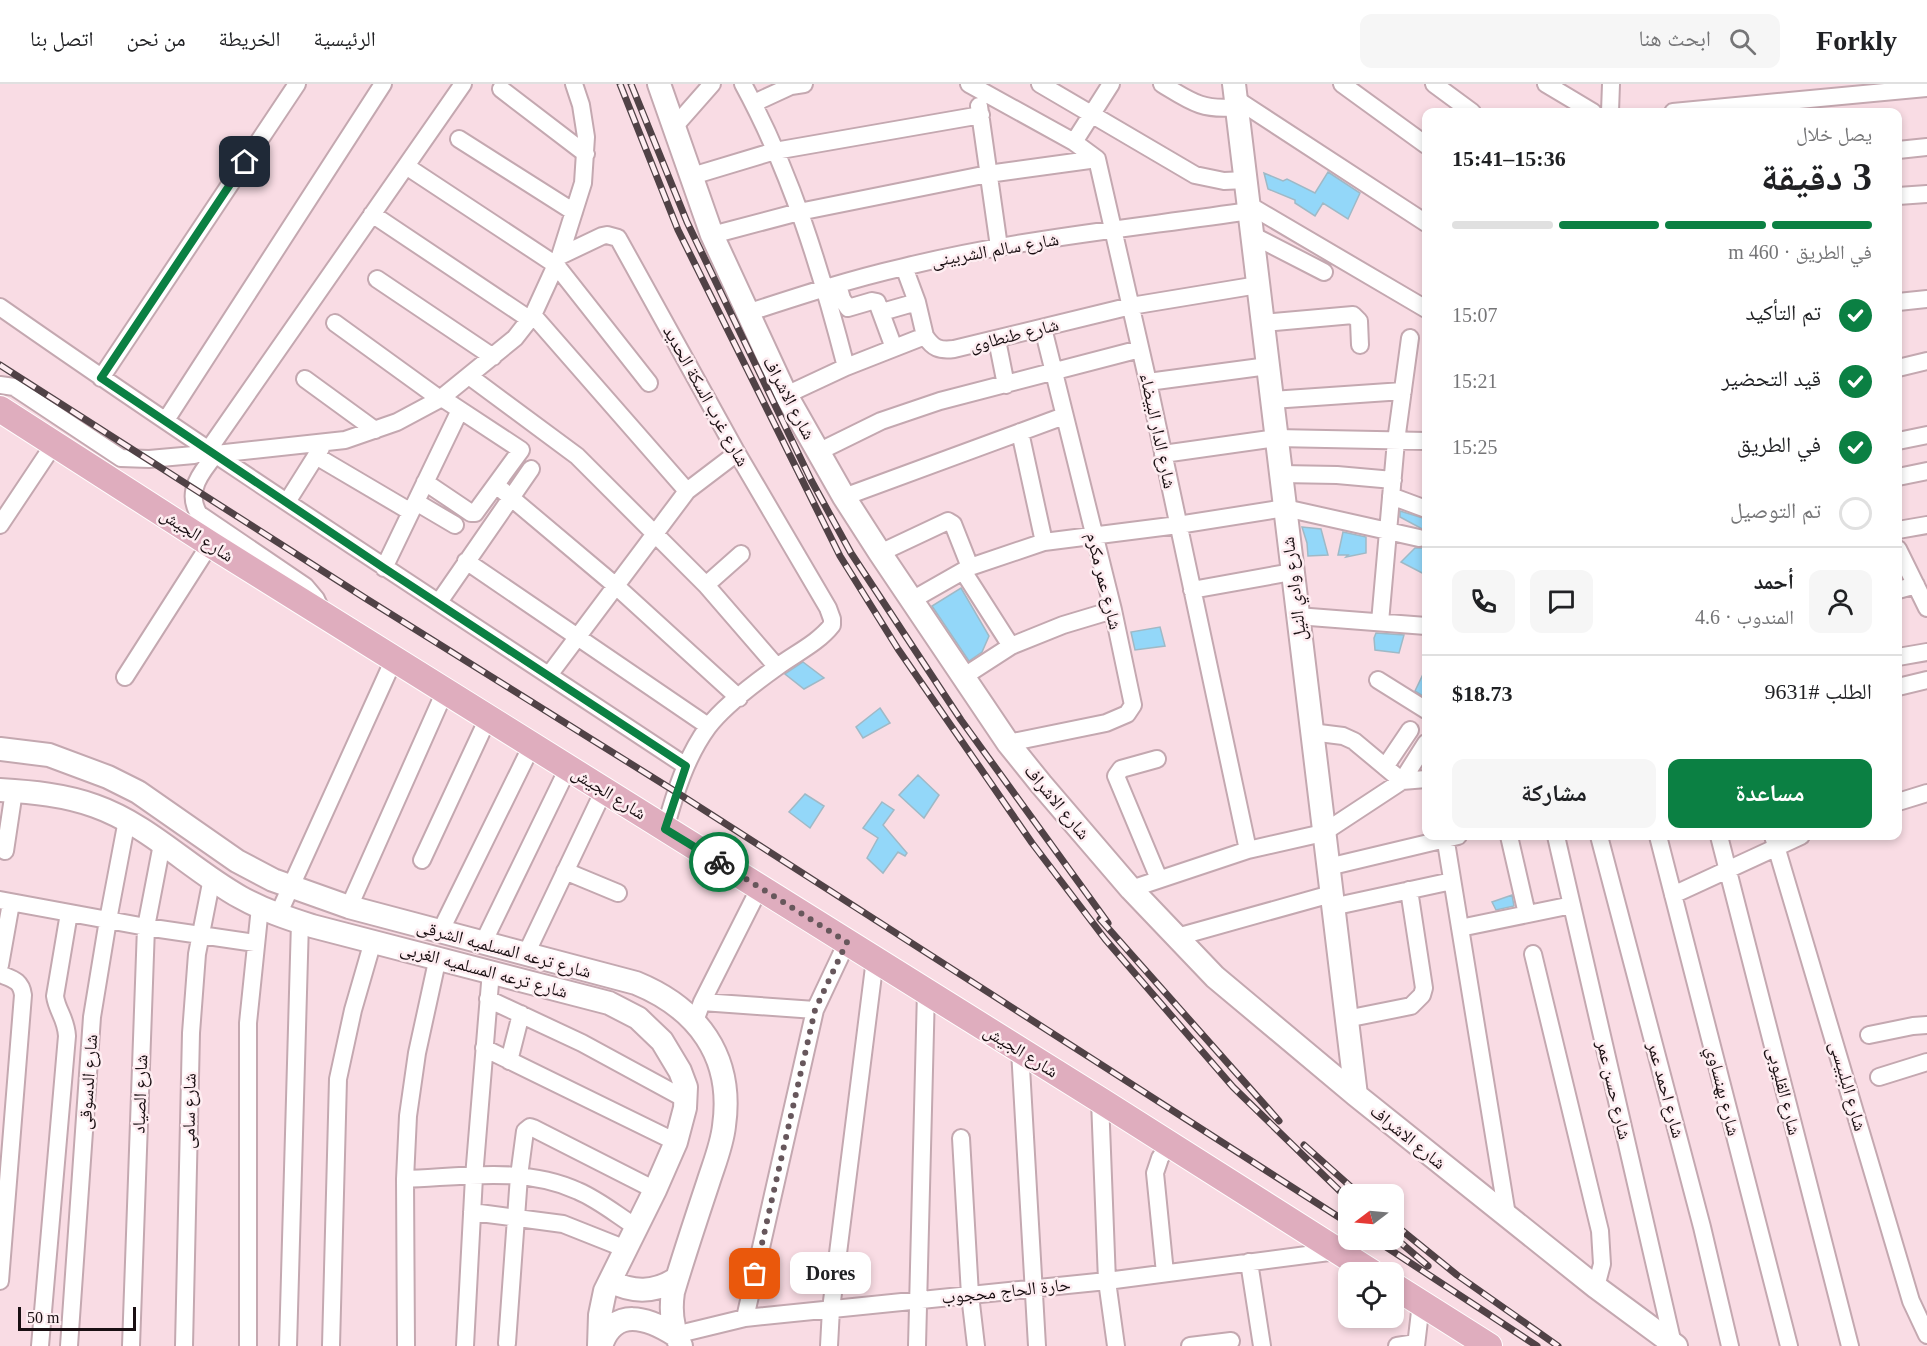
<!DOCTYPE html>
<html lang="ar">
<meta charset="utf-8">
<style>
body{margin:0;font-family:"Times New Roman","Noto Naskh Arabic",serif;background:#f6f6f6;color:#202124;direction:rtl;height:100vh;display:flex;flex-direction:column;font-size:22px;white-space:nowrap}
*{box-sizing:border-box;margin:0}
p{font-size:20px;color:#757577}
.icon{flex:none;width:33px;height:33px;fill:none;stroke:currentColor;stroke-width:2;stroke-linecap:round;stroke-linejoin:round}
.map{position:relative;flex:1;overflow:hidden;direction:ltr}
.details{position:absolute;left:1422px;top:24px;width:480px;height:732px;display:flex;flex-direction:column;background:#fff;border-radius:12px;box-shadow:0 3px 9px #0003;direction:rtl}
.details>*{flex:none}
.needle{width:39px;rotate:254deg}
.tools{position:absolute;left:1338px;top:1100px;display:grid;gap:12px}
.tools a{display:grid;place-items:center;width:66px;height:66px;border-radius:12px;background:#fff;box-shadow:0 3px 9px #0003;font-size:30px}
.scale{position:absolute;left:18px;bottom:15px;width:118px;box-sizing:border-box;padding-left:6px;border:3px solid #190f12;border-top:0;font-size:16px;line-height:21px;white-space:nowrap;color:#190f12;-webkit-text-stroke:4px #feedf1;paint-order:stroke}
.pin{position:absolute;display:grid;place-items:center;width:51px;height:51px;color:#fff;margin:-26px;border-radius:12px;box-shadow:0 3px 9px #0006}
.courier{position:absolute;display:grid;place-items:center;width:60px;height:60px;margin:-30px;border:4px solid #0b8043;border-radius:50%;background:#fff;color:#222;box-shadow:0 2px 8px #0007}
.bubble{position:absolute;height:42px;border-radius:12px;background:#fff;box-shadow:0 3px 9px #0003;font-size:20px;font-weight:700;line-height:42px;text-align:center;direction:rtl}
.overview em{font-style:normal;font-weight:700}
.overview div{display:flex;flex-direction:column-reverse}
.overview{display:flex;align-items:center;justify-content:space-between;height:102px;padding:0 30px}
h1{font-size:39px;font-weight:700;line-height:45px}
.bar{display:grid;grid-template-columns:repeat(4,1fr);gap:9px 6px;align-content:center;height:72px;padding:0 30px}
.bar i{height:8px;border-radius:4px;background:#e0e0e0}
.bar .current{background:#0b8043}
.bar p{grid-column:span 4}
.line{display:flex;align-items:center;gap:15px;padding:0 30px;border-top:2px solid #e0e0e0}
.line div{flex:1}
.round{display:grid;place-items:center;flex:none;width:63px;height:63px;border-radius:12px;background:#f6f6f6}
ol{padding:0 30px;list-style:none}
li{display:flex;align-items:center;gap:18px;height:66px}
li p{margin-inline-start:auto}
li .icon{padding:6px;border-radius:50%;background:#0b8043;color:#fff;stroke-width:4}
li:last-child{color:#757577}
li i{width:33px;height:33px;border:3px solid #e0e0e0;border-radius:50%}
.action{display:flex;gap:12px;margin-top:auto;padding:12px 30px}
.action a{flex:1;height:69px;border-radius:12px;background:#0b8043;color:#fff;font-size:24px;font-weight:700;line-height:69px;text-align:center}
.action a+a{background:#f6f6f6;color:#202124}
header{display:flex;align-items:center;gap:36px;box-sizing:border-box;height:84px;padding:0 30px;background:#fff;border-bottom:2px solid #e0e0e0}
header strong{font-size:28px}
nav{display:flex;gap:33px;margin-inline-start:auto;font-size:21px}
.search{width:420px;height:54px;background:#f6f6f6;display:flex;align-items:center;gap:15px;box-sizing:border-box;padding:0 21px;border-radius:12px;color:#757577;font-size:22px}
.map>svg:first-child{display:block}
</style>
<header>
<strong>Forkly</strong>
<div class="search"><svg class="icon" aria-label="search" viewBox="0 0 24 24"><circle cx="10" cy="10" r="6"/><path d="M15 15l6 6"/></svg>ابحث هنا</div>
<nav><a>الرئيسية</a><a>الخريطة</a><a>من نحن</a><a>اتصل بنا</a></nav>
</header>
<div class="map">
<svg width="1927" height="1262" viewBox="0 0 1927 1262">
<rect width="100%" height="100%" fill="#f9dce4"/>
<path fill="#93d7f9" stroke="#9fb9c6" stroke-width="1.5" d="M1328 88 1360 109 1348 135 1323 119 1315 132 1295 119V116L1268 105 1264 89 1283 97 1287 95 1315 109Z
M1400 427 1426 435V447L1400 433Z
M1302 443 1321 445 1328 471 1308 472 1307 459Z
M1343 448 1366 453V469L1346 473 1348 471H1338Z
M1426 461V491L1401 478 1415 464H1422Z
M961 504 989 552 982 568 969 577 932 522Z
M1160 543 1165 562 1135 566 1131 548Z
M1376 549 1404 551 1399 569 1375 566 1374 554Z
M803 578 824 594 804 605 785 590Z
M1426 584V614L1415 607Z
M880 624 890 639 863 654 856 643Z
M918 691 939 711 924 734 899 711Z
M805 710 824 722 810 744 789 728Z
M882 718 894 726 883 741 907 769 905 772 898 768 883 789 867 774 878 754 863 744Z
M1512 811 1514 822 1496 826 1492 818Z"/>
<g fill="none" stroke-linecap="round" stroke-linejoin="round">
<g stroke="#c4a8b0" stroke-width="20">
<path id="street" d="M743 0C791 88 821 186 846 283
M969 0 1074 58 1097 75 1148 298 1248 766
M1040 0 1195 91 1224 97 1246 96
M1162 0C1190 17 1202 27 1237 23
M1342 0 1426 61
M1434 0 1472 28
M1546 0 1593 28
M501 5 586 70
M1236 15 1426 139
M754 19 791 2 804 0
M979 22 999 163
M1610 28 1611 0
M1673 28 1927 4
M675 42 712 0
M459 55 574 128
M1074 58 1111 0
M1898 66 1927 63
M406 82 556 181 649 299
M692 92 775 67 981 31
M1898 112 1927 110
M1249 121 1426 225
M372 130 529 235
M712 151 799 128 988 90 1097 75
M1252 151 1324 188
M560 172 602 152 607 151 618 154 737 369 828 524 832 535V541C818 559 796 569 777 583 756 598 723 623 708 643 686 673 675 709 665 745
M904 183 917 218 925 252
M377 195 493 273
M838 201 842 215 848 224 872 217 877 218 894 264
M1898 218 1927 215
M0 223C226 381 457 530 686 682
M882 228 917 218
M747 229C799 212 851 195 904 183 1017 155 1134 144 1249 127
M533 231 687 407
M335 239 440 315
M1263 239 1353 231 1359 237 1360 261
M997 256 1006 301
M1898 284 1927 277
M469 292 577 372 706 501 777 583
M101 294 297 0
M305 295 375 346
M1148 298 1268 282
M0 301 14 303 121 374 149 375 194 371 209 365 463 0
M786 311 846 283 925 252C933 264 939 267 954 265L1131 222 1258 201
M1272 316 1403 307
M166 336 383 0
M1020 348 1044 458
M1898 357 1927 351
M818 368 881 337 940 317 1140 265
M1163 370 1276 354 1426 357
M316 372 411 428
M1281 390 1337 391 1393 396
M1898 393 1927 387
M425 398 471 429H475L521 366 442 314
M496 401 616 502 739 614
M1391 412 1426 425
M844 413 1064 332
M287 418 321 364
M416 418 455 441
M0 441 54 360
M1898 446 1927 441
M1898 465 1927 524
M880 469 948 437 953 440 970 483
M466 477 708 642
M384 484 460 326
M963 487 1011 562
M706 501 741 470
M1192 506 1292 488
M1898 506 1916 501
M912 516 970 483 1044 458 1178 441 1285 424 1419 454
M439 518 531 385
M321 526 316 515 305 502 199 430C185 408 201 388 216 370L345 356 397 338 440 315 515 254 533 231 560 172 583 99 586 53 581 21 574 0
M1297 532 1426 542
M1380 538 1396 357 1410 254
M1898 573 1927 568
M549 591 687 407 737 369
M125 593 210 460
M963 593 1011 562 1063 541 1113 526
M1378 596 1426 626
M1898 603 1927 596
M1311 648 1343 652 1354 657 1402 697 1426 695
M1008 659 1106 639 1127 630 1133 621 1113 526 1043 244
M1157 675 1121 685 1116 692 1159 795
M1385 683 1410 646
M1898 718 1927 709
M1445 752 1507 1131
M1509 752 1527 830
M1556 752 1673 1260
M1599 752 1702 1143 1730 1262
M1658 752 1789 1262
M1719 752 1850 1262
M1773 752 1911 1217 1927 1251
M5 767 14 707
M422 776 488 634
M1328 783 1458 752
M565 787 618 809
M1131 805 1248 766 1323 749 1402 697 1426 659
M1673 811 1801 752
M0 816 146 843 255 859
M349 823 445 607
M1332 823 1452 797
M278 831 394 575
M1460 844 1572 821
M440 848 532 661
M1177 853 1331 810
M483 859 568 684
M526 870 604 706
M1533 870 1600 1147 1602 1180 1596 1203
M0 881 11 819
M0 890C12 895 21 896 23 911L0 1197
M488 915 582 959 685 1015
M702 918 815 926
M1346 935 1411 922 1422 911 1424 904 1409 806
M695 937 702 918 760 803
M1869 951 1913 942 1927 941
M484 964 676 1058
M1020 966 1037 1262
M509 977 521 930
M1879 993 1927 978
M1100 1016 1107 1197 1116 1262
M961 1054 970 1211 976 1262
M405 1095C462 1093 524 1082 578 1107 599 1116 617 1131 636 1143
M472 1128 563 1140 626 1165
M1249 1178 1262 1262
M1165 1189 1155 1089 1160 1074 1169 1060
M745 1234 815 926 847 858
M675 1251 745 1234 1107 1197 1337 1167
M507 1259 519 1092 525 1047 530 1043 533 1044 655 1106
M40 1262 67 952C66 934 57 927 55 912L69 829
M69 1262 92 933 108 836 127 736
M131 1262 146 843 162 760
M184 1262 191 949 197 870 212 794
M248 1262V939L260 823
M288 1262 300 838
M331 1262 338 995 353 926 373 857
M406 1262 405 1095 408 1032 417 969 438 873
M465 1262 474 1093 491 887
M829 1262 831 1225 875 875
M917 1262 926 907
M1190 1262 1231 1257
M1397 1262 1416 1259
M1416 1262 1421 1219"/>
</g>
<g stroke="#c4a8b0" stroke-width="26">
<path id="secondary" d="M659 0 712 151 786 311 844 413 880 469 1008 659 1041 700 1131 805 1215 893 1356 1011 1596 1203 1676 1262
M1234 0 1356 1011
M0 665 49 671 108 693 138 708 237 777 273 796 349 823 636 899C697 924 734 972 724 1042 722 1061 714 1080 708 1099 696 1135 684 1171 673 1208 670 1228 672 1245 681 1262
M0 706C32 708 65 711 95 722 149 741 190 785 240 813 263 826 287 834 312 842L609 919 638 934 662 957 680 987 686 1003 685 1024 676 1058 655 1106 605 1207 600 1231 599 1262
M610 1197C633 1209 654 1209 676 1195
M601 1262C614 1222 648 1234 675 1251"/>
</g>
<g stroke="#fff" stroke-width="28">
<path id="primary" d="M0 325 210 460 1100 1016 1371 1188
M1394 1202 1489 1262"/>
</g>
<use href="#street" stroke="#fff" stroke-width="16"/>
<use href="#secondary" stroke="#fff" stroke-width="22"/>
<use href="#primary" stroke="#dfadbe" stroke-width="26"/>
<g stroke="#504246" stroke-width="7">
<path id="rail" d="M620 0 678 146 840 472 898 565 1032 759 1105 855 1233 1003 1348 1115
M631 0 687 138 811 396 851 469 961 636 1108 839
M0 281 365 514 676 708 1348 1139
M1100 835 1279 1037
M1304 1061 1359 1110
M1394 1140 1457 1191 1558 1262
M1394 1153 1428 1182
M1374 1155 1537 1262"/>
</g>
<use href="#rail" stroke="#feedf1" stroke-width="4.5" stroke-dasharray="14" stroke-linecap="butt"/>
</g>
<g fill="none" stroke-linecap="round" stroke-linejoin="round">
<path stroke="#67575c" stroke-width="6" stroke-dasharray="0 10.8" d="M719 778 847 858 815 926 755 1190"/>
<path stroke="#0b8043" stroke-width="8" d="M245 78 101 294 384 484 686 682 665 745 719 778"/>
</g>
<g text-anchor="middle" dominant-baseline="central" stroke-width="5" stroke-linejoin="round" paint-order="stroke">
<g font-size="18" fill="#190f12" stroke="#feedf1">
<text transform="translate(995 166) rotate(-10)">شارع سالم الشربينى</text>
<text transform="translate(1014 251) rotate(-14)">شارع طنطاوى</text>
<text transform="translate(706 312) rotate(61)">شارع غرب السكة الحديد</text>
<text transform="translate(789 314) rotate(62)">شارع الاشراف</text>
<text transform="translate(1158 347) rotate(78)">شارع الدار البيضاء</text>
<text transform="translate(197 451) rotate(33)">شارع الجيش</text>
<text transform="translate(1104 497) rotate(76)">شارع عمر مكرم</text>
<text transform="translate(1294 505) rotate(-97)">شارع وادي النيل</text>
<text transform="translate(609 709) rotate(32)">شارع الجيش</text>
<text transform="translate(1057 718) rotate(50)">شارع الاشراف</text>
<text transform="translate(504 865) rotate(15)">شارع ترعه المسلميه الشرقى</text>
<text transform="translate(484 886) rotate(15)">شارع ترعه المسلميه الغربى</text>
<text transform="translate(1021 967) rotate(32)">شارع الجيش</text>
<text transform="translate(88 998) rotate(-86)">شارع الدسوقى</text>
<text transform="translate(1848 1002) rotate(74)">شارع البلبيسى</text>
<text transform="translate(1614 1006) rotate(77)">شارع حسن عمر</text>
<text transform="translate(1666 1006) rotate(75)">شارع احمد عمر</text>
<text transform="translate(1723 1007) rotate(76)">شارع بهنساوي</text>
<text transform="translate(1784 1007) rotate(76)">شارع القليوبى</text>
<text transform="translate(140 1010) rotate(-88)">شارع الصياد</text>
<text transform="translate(189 1027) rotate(-89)">شارع سامى</text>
<text transform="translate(1408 1053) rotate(39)">شارع الاشراف</text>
<text transform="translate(1006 1207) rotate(-6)">حارة الحاج محجوب</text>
</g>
</g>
</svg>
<div class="tools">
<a><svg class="needle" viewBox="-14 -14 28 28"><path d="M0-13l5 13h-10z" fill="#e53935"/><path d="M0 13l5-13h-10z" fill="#757577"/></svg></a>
<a><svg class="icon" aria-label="locate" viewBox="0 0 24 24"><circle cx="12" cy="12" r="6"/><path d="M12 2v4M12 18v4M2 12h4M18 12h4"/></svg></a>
</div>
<div class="scale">50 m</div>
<div class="pin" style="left:755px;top:1190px;background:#ea580c"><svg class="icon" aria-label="bag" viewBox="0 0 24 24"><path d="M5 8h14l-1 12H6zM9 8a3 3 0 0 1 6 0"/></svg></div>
<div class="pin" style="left:245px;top:78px;background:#1f2937"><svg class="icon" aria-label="home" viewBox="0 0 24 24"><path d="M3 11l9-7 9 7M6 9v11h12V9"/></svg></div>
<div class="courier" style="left:719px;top:778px"><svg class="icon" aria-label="bike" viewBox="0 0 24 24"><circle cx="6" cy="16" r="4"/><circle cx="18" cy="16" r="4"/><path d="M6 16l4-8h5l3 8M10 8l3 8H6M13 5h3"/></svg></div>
<div class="bubble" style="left:790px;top:1168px;width:81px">Dores</div>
<section class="details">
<div class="overview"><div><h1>3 دقيقة</h1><p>يصل خلال</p></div><em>15:36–15:41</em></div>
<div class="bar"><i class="current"></i><i class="current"></i><i class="current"></i><i></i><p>في الطريق · 460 m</p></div>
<ol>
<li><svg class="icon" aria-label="check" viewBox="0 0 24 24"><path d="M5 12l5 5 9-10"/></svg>تم التأكيد<p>15:07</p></li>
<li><svg class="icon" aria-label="check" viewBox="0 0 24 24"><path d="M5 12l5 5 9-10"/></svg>قيد التحضير<p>15:21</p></li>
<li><svg class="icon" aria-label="check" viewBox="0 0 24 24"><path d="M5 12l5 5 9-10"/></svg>في الطريق<p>15:25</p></li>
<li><i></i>تم التوصيل</li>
</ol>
<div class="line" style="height:108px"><a class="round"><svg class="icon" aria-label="person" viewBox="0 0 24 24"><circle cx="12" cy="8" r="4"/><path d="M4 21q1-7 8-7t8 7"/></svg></a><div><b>أحمد</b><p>المندوب · 4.6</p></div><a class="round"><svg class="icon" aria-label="chat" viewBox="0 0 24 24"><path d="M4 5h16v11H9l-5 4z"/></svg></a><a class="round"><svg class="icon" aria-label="phone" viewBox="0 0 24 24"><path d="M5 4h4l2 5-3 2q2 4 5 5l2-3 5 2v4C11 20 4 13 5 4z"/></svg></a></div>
<div class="line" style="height:78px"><div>الطلب #9631</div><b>$18.73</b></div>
<div class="action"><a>مساعدة</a><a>مشاركة</a></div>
</section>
</div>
